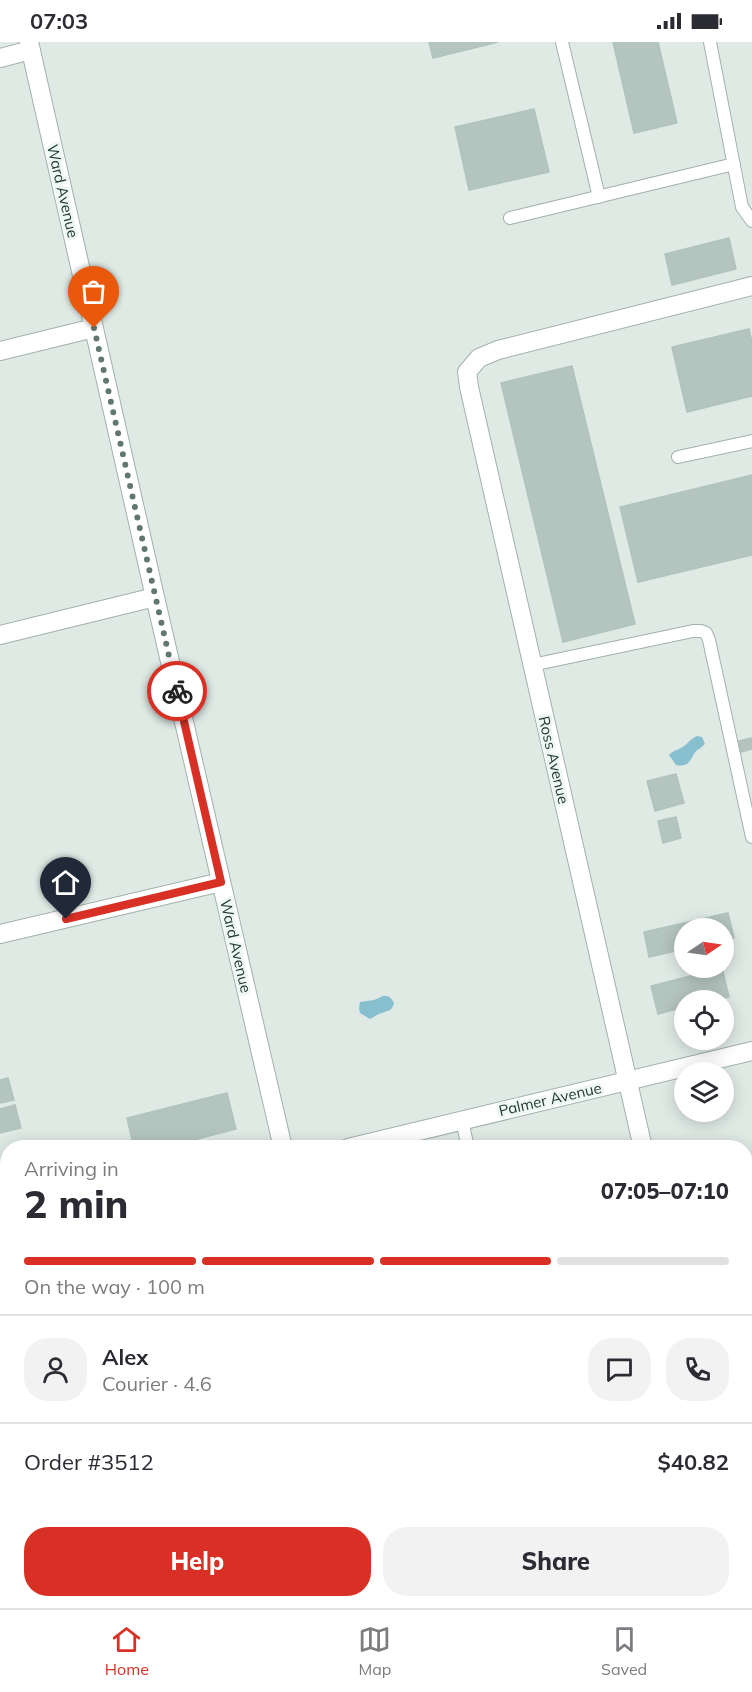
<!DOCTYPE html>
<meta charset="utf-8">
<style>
body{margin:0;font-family:Mulish,sans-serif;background:#f2f2f3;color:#2b2b33;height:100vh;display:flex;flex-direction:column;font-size:22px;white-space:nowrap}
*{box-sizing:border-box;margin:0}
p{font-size:20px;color:#7c7c81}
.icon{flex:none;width:33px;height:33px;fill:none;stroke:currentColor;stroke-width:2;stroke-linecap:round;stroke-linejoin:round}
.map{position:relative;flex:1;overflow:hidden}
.drawer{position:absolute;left:0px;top:1098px;width:753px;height:468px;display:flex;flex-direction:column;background:#fff;border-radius:24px 24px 0 0;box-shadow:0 3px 15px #0003}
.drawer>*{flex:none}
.needle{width:39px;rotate:77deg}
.controls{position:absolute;left:674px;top:876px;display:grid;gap:12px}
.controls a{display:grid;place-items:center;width:60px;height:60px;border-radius:50%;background:#fff;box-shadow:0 3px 15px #0003;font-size:30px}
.pin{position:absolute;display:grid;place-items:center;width:51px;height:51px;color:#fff;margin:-62px -26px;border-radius:50% 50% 50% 0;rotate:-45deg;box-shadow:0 0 6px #0007}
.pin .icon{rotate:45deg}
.courier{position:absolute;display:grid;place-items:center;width:60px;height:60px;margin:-30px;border:4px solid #d93025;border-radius:50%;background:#fff;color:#222;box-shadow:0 2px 8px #0007}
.headline em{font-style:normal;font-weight:800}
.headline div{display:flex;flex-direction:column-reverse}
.headline{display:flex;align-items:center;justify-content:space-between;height:102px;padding:0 24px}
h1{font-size:39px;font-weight:800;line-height:45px}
.bar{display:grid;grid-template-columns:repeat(4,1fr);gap:9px 6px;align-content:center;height:72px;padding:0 24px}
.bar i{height:8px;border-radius:4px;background:#e1e1e2}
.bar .active{background:#d93025}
.bar p{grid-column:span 4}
.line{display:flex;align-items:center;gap:15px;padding:0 24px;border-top:2px solid #e1e1e2}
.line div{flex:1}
.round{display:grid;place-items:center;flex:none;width:63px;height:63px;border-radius:24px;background:#f2f2f3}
.primary-button{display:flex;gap:12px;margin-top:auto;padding:12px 24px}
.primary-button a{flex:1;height:69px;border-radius:24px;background:#d93025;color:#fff;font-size:24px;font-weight:800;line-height:69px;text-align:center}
.primary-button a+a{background:#f2f2f3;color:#2b2b33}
.status{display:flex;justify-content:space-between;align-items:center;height:42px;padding:0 30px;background:#fff;direction:ltr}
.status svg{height:16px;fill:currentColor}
.dock{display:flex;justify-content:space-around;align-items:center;height:84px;border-top:2px solid #e1e1e2;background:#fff;font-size:16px;color:#7c7c81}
.dock a{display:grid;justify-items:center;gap:3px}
.dock .active{color:#d93025}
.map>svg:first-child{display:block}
</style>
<div class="status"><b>07:03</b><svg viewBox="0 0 49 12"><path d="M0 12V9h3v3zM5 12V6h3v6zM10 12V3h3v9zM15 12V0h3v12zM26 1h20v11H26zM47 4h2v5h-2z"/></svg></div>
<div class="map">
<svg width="752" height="1566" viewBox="0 0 752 1566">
<rect width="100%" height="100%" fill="#dfeae5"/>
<path fill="#87bfcf" d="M697 694 702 695 705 702C702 705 699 707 696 709 690 717 690 726 676 723L669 713C674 708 675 709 681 706 687 703 690 697 697 694Z
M383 954C389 953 391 956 394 961 392 969 389 968 382 971 378 972 374 975 370 977L360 971 359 966 360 960 374 958Z"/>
<path fill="#b4c4be" stroke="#b1c3bd" stroke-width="1.5" d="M429 0H498L433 16Z
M613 0H658L677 81 634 91Z
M534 67 549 130 469 148 455 85Z
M729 196 736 227 672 243 665 212Z
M749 287 752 300V354L687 370 672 305Z
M572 324 635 582 563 600 501 341Z
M752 433V513L638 540 620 465Z
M751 696 752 707 741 710 739 699Z
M676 732 684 761 655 769 647 739Z
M676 775 681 796 663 801 658 779Z
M728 871 734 896 723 898V886H684V907L649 915 644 890Z
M722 926 729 955 713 958H684V965L658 972 651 944Z
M8 1036 14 1058 0 1061V1038Z
M227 1051 236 1087 163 1106H134L127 1076Z
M15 1063 21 1086 0 1091V1067Z"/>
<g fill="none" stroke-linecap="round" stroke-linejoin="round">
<g stroke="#a2b1ac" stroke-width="14">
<path id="lane" d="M562 0 599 155
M710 0 742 165 752 179
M510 176 734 122
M678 415 752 399
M532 623 693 589H701L706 591 709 598 752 795
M462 1078 468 1106
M573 1558 575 1566"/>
</g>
<g stroke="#a2b1ac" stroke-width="20">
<path id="street" d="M29 0 155 555 283 1106
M0 16 31 8
M0 309 94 286
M0 593 155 555
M0 892 221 840
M348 1106 752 1009
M643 1106 469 345 467 330 479 316 498 308 752 244
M0 1277 8 1276
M746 1542 751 1566
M388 1558 390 1566"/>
</g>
<use href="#lane" stroke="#fff" stroke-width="12"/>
<use href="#street" stroke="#fff" stroke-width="18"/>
</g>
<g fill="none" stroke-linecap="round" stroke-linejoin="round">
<path stroke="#637772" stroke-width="6" stroke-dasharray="0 10.8" d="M94 286 177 649"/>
<path stroke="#d93025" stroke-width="8" d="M66 877 221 840 177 649"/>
</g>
<g text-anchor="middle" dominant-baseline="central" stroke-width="6" stroke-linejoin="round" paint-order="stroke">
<g font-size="15" fill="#203934" stroke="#eff7f3">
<text transform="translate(63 149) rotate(77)">Ward Avenue</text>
<text transform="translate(554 718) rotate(77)">Ross Avenue</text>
<text transform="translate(236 904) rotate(77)">Ward Avenue</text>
<text transform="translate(550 1057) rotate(-13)">Palmer Avenue</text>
</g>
</g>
</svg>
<div class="controls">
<a><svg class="needle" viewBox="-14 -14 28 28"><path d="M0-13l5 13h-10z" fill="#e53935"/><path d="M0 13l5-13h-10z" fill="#7c7c81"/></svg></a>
<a><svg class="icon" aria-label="locate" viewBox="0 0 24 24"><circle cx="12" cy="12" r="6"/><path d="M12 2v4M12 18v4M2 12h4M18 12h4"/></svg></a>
<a><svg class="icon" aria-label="layers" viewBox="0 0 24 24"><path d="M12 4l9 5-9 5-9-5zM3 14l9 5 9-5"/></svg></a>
</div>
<div class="pin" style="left:94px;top:286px;background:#ea580c"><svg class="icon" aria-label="bag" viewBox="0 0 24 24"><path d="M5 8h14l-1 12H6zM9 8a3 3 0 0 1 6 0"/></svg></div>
<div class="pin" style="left:66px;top:877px;background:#1f2937"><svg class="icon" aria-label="home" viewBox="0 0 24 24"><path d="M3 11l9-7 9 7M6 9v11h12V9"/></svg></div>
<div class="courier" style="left:177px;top:649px"><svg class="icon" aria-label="bike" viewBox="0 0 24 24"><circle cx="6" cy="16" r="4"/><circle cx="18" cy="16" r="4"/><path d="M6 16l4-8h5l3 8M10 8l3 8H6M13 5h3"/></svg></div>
<section class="drawer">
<div class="headline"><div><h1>2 min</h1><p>Arriving in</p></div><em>07:05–07:10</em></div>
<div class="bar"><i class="active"></i><i class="active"></i><i class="active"></i><i></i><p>On the way · 100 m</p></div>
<div class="line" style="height:108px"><a class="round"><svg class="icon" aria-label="person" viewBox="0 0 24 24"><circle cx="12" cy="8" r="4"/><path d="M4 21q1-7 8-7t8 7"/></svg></a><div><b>Alex</b><p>Courier · 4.6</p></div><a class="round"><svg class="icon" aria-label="chat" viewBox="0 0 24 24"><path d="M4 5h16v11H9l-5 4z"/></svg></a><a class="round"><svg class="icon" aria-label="phone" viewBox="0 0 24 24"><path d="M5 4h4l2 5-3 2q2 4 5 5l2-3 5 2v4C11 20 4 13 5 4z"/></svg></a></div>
<div class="line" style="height:78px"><div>Order #3512</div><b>$40.82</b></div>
<div class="primary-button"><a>Help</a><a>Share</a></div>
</section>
</div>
<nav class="dock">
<a class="active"><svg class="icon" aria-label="home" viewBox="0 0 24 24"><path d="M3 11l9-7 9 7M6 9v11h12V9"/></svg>Home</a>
<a><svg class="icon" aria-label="map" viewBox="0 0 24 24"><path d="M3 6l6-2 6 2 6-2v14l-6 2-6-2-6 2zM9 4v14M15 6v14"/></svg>Map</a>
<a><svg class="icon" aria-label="saved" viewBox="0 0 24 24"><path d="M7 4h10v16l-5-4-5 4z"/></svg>Saved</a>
</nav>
